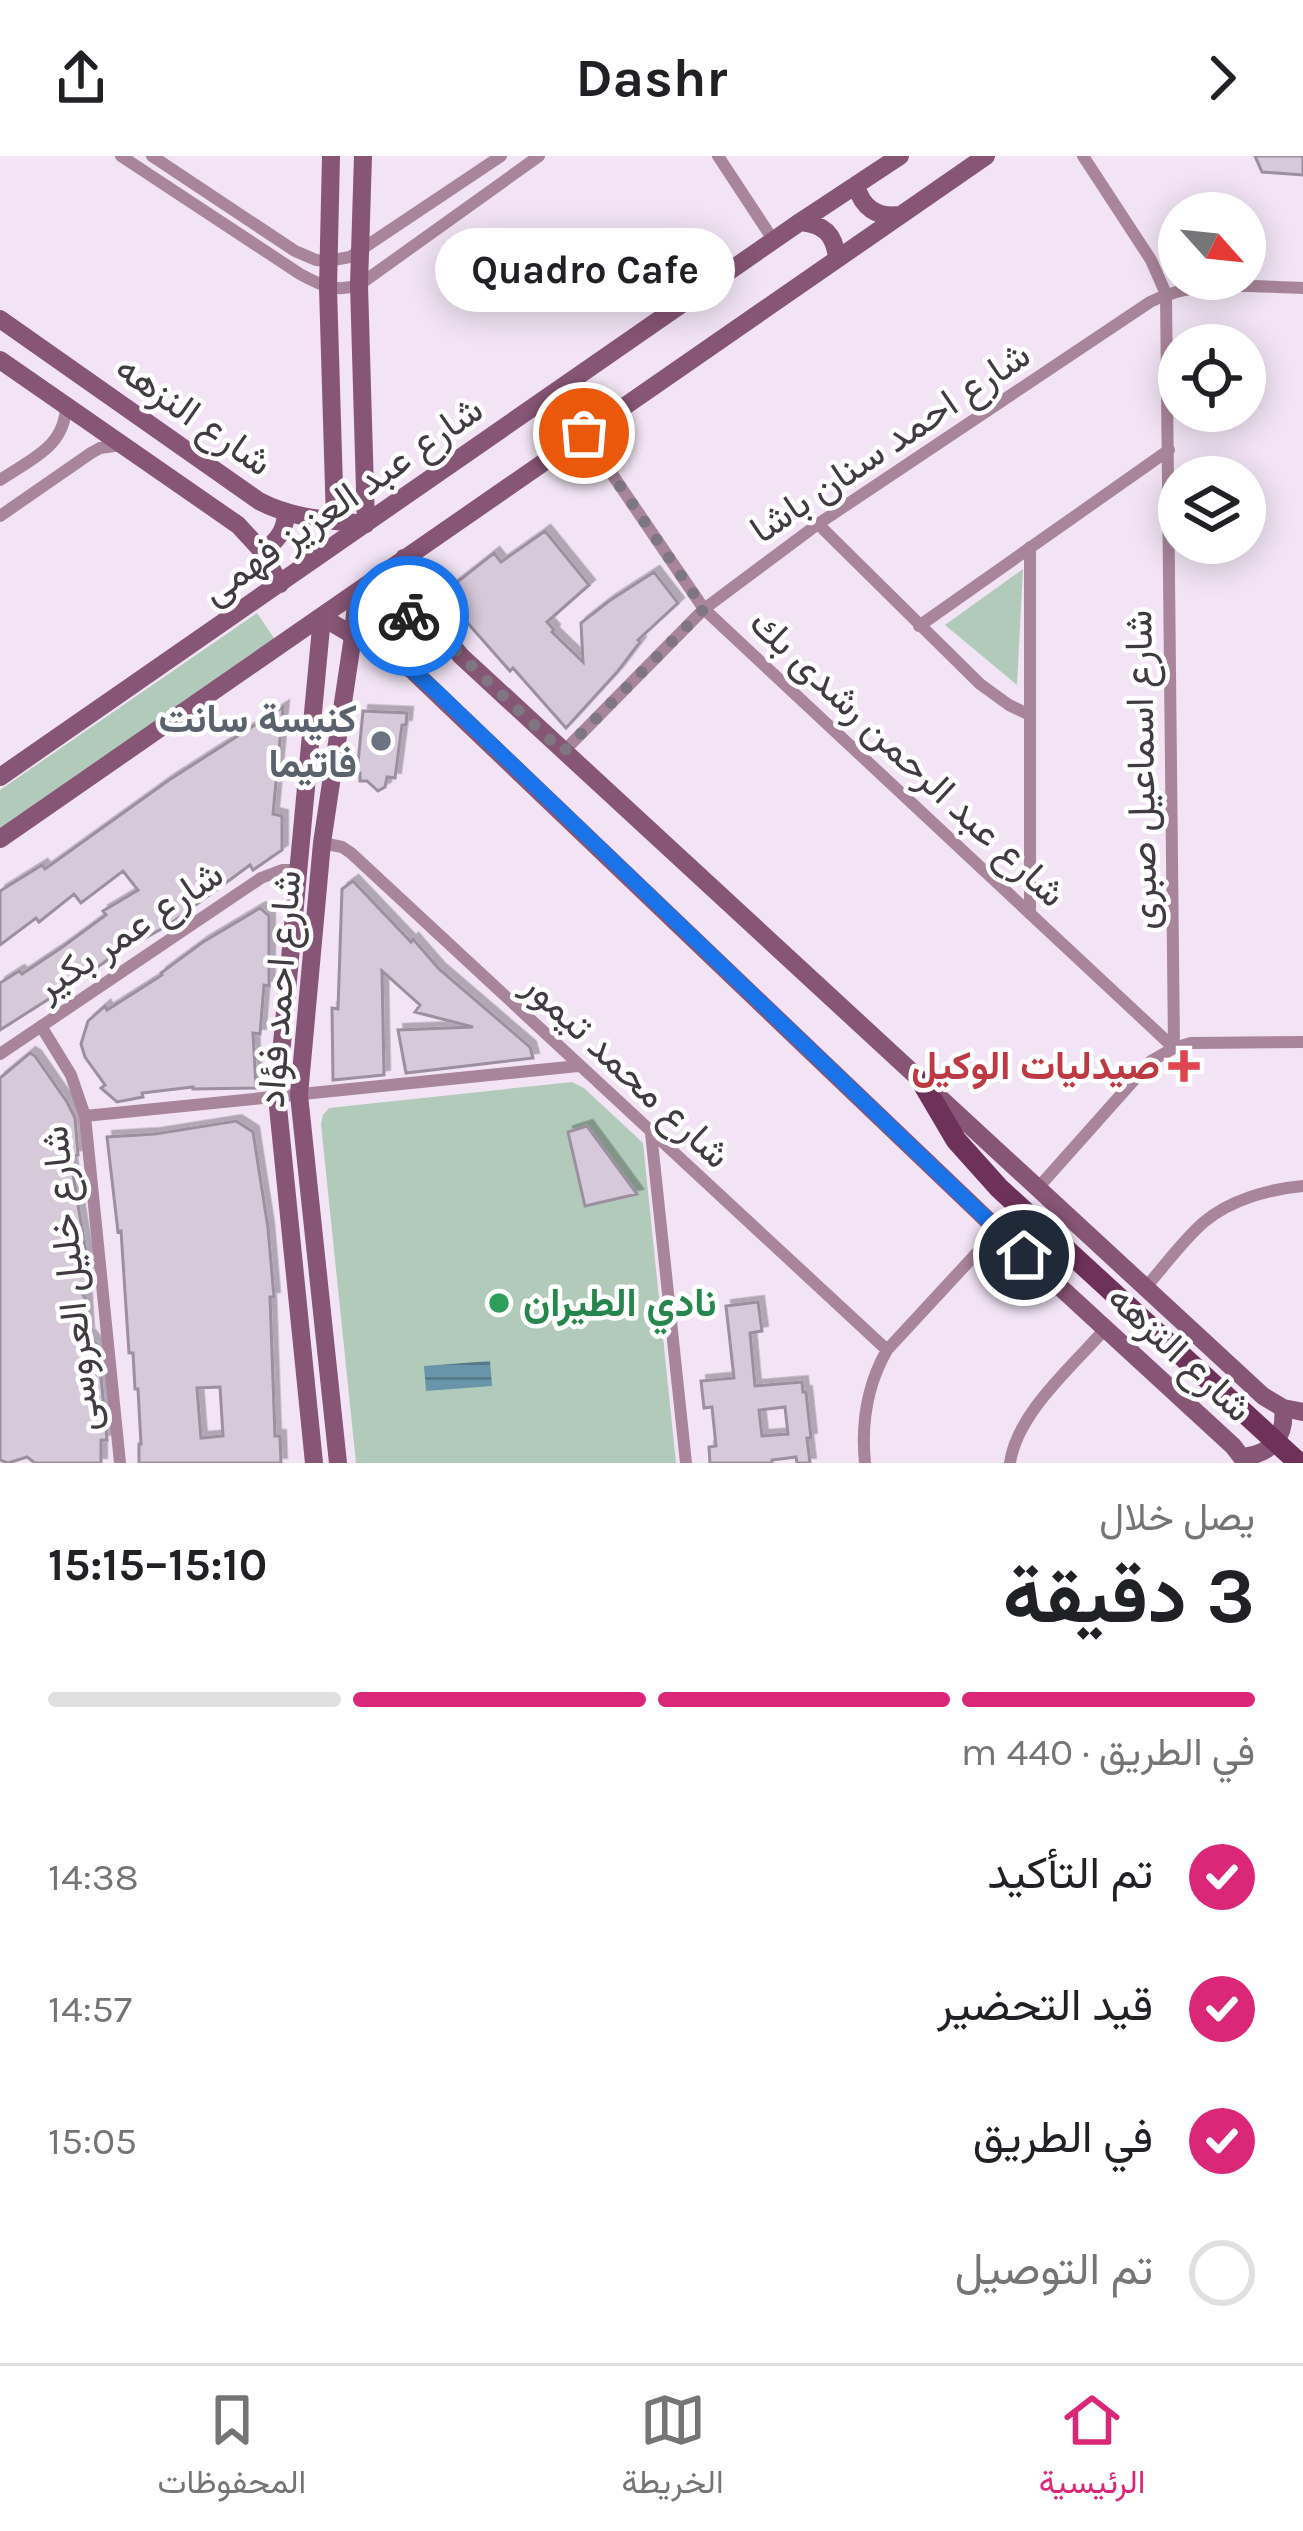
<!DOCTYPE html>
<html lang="ar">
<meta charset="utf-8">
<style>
body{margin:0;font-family:Karla,Vazirmatn,sans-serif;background:#f6f6f6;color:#202124;direction:rtl;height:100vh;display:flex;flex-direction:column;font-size:45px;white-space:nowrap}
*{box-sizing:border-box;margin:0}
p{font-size:39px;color:#757577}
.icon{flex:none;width:66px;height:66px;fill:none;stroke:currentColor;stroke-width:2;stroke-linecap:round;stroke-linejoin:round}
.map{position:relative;height:1307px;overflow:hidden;direction:ltr}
.sheet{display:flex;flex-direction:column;background:#fff;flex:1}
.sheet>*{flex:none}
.needle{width:78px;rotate:117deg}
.fabs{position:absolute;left:1158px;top:36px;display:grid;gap:24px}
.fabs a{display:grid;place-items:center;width:108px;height:108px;border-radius:50%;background:#fff;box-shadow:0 6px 30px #0003;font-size:60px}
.pin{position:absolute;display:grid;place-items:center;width:102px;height:102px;color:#fff;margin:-51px;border:6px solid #fff;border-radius:50%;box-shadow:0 3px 12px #0007}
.courier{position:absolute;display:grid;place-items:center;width:120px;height:120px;margin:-60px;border:9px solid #1a73e8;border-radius:50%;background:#fff;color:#222;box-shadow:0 3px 15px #0007}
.bubble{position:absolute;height:84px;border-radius:42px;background:#fff;box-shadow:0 6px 30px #0003;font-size:39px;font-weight:700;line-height:84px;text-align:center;direction:rtl}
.headline em{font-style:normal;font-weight:700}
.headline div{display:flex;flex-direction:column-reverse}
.headline{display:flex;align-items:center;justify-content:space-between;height:204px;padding:0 48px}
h1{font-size:78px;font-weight:700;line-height:90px}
.bar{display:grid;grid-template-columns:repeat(4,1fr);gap:18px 12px;align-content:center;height:144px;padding:0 48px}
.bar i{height:15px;border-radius:9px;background:#e0e0e0}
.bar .current{background:#db2777}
.bar p{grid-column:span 4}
ol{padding:0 48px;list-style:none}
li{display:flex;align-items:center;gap:36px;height:132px}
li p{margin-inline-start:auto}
li .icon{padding:12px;border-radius:50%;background:#db2777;color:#fff;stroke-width:4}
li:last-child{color:#757577}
li i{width:66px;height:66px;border:6px solid #e0e0e0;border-radius:50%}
header{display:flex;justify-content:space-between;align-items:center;height:156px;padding:0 48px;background:#fff;font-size:54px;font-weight:700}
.tab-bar{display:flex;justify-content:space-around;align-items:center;height:168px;border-top:3px solid #e0e0e0;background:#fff;font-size:33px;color:#757577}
.tab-bar a{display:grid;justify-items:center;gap:6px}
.tab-bar .current{color:#db2777}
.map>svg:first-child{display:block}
</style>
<header><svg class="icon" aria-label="forward" viewBox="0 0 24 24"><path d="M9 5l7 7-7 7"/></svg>Dashr<svg class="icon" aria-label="share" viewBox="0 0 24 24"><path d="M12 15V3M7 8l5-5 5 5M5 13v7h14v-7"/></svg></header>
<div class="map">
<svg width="1303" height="1307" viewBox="0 0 1303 1307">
<defs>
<pattern id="water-rules" width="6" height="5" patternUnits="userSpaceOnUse" patternTransform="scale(3)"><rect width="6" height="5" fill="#6895a9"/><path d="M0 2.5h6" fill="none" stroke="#577b8b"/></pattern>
<filter id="shadow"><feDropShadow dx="5.5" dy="-5.5" stdDeviation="0" flood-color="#0004"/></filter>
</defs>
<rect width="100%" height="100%" fill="#f2e4f5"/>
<path fill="#b2caba" d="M1023 413 1017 529 945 469Z
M257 457 276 485 0 675V634Z
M572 926 584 932 643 987 676 1307H356L321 968 323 959 329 952Z"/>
<path fill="url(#water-rules)" d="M490 1205 492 1230 426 1235 424 1210Z"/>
<path fill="#d6c9d9" stroke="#9c8f9f" stroke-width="3" fill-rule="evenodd" filter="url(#shadow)" d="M1255 0H1303V19L1262 16Z
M545 375 589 429 547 466 554 474 552 476 583 506 581 467 609 445 654 416 678 447 638 484 640 486 618 515 566 572 513 512 510 515 442 438 494 397 501 406Z
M283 551 273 658 282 660V694L253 714 250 709 170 768 128 792 127 790 53 843 52 841 0 874V827L19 815 22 818 61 792 106 759 103 755 138 734 123 715 81 747 74 738 39 766 36 762 0 789V735L42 709 45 713 169 624Z
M363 555 407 557 406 569H402L395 622 387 621 385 631 378 635 367 625H360V617H357Z
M353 725 411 786 413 783 439 813 530 891 533 902 406 917 398 874 473 871 415 856 420 849 382 815 384 919 333 924 332 852 338 853 342 733Z
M260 752 269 760V830L264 829 260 878 253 877 256 932 193 933V931L142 937 143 941 117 946 101 932 105 929 85 901 81 888 88 865 105 850 107 854 162 819 161 817 203 786Z
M30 897 35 900 67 946 75 962 78 999 70 1000 86 1097 87 1129 77 1131 86 1143 88 1178 98 1190 107 1284H101V1307H35L27 1301 8 1307 0 1304V922Z
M236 965 253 976 268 1072 274 1141H270L275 1280H280L281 1307H139V1288H141L138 1233H135L133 1197H129L121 1075 118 1076 107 981 155 978ZM220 1231 223 1280 201 1282 197 1232Z
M587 970 637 1038 585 1050 568 976Z
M758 1146 762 1175 750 1177 755 1230 802 1226 803 1236H806L811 1282H807L810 1307H797L796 1301 772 1304V1307H710L709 1291 716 1290 712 1251 704 1252 701 1225 734 1222 726 1150ZM785 1251 788 1278 762 1280 759 1254Z"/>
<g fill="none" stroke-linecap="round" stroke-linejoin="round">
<path stroke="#a9859b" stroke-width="12" d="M121 0 300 118C320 129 336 137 359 129L539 0
M152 0 295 95 316 104 328 105 350 101 501 0
M718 0 774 85
M1083 0 1151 104 1166 138 1174 892
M584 277 704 453 1174 892
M0 324C31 303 65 291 66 250
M0 360 91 297 100 292 121 289
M818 368 980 528 1009 549 1030 559
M1030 391V758
M919 470 1169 294
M563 596 704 453 818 368 1150 146C1197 122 1252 131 1303 132
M322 687 342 691 351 697 887 1194
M41 870 71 919 85 960 120 1307
M0 898 261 722 282 714H297
M85 960 578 910
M651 977 686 1307
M1037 1033 1151 905 1174 892 1191 887 1303 886
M1145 1132C1164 1111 1182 1085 1204 1066 1230 1044 1269 1033 1303 1030
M865 1307C861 1267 867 1229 887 1194L998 1074
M1010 1307C1017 1257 1072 1211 1105 1173"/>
<path stroke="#875575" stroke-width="18" d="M331 0 328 132 335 365
M856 29C862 52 877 62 900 59
M800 66C824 68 834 78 837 101
M0 163 259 345C293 363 329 364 366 368L359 129 363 0
M0 204 238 369 262 395 280 428
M262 395C277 386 285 375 286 358
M404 402 425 457 461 500 1263 1240 1283 1252 1303 1256
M393 500C386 476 399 458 425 457
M0 621 800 66 900 0
M0 683 986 0
M1244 1301C1272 1297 1286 1281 1283 1252
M314 1307 277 941 322 461 412 514 998 1074 1233 1290 1246 1307
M338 1307 299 939 322 687 353 480 357 436"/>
<path stroke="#6e325a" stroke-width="21" d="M923 928 956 984 999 1032 1299 1307"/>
</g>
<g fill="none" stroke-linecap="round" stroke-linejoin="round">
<path stroke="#7e7680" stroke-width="12" stroke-dasharray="0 21.6" d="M409 460 424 457 461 500 563 596 704 453 584 277"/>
<path stroke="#1a73e8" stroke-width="15" d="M409 460C392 468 388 483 393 500L412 514 437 536 1024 1099"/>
</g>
<circle fill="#6b7280" stroke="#fff" stroke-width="4.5" cx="381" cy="585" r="12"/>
<path fill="#e0444e" stroke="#fff" stroke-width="4.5" d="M1178 892h12v12h12v12h-12v12h-12v-12h-12v-12h12z"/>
<circle fill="#2e9e5b" stroke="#fff" stroke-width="4.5" cx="499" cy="1147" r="12"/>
<g text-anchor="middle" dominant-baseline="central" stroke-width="9" stroke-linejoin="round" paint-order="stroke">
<g font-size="39" fill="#403a41" stroke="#fff">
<text transform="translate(194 259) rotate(35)">شارع النزهه</text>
<text transform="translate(890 286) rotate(-34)">شارع احمد سنان باشا</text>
<text transform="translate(342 344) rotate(-35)">شارع عبد العزيز فهمى</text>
<text transform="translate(908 602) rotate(43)">شارع عبد الرحمن رشدى بك</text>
<text transform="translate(1141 614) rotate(-91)">شارع اسماعيل صبرى</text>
<text transform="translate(129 774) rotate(-34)">شارع عمر بكير</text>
<text transform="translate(279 833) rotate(-86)">شارع احمد فؤاد</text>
<text transform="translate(627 914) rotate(43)">شارع محمد تيمور</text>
<text transform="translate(70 1123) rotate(-96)">شارع خليل العروسى</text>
<text transform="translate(1180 1197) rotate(43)">شارع النزهه</text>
</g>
<g font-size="39" font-weight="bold" fill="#5b616d" stroke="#fff" text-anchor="end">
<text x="357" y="563">كنيسة سانت<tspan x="357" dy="45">فاتيما</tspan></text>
</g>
<g font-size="39" font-weight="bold" fill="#be3a42" stroke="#fff" text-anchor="end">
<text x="1160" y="910">صيدليات الوكيل</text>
</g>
<g font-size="39" font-weight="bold" fill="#27864d" stroke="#fff" text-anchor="start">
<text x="523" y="1147">نادي الطيران</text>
</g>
</g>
</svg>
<div class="fabs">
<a><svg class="needle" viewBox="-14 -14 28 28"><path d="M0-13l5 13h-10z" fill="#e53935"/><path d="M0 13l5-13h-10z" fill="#757577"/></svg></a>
<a><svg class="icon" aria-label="locate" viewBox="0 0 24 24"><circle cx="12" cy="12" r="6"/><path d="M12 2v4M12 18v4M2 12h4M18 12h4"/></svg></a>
<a><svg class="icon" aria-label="layers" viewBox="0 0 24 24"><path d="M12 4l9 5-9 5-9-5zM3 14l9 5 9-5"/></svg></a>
</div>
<div class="pin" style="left:584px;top:277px;background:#ea580c"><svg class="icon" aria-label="bag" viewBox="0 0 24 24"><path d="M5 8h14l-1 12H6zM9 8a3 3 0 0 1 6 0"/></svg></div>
<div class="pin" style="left:1024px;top:1099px;background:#1f2937"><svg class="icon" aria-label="home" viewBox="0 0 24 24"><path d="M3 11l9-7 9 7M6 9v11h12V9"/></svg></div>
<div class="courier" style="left:409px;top:460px"><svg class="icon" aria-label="bike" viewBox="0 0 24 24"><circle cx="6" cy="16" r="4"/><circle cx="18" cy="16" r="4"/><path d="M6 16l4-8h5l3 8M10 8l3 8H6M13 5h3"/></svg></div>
<div class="bubble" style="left:435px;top:72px;width:300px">Quadro Cafe</div>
</div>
<section class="sheet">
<div class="headline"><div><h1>3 دقيقة</h1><p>يصل خلال</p></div><em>15:10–15:15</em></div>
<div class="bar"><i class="current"></i><i class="current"></i><i class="current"></i><i></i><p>في الطريق · 440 m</p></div>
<ol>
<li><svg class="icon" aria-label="check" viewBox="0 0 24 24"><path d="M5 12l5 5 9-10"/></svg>تم التأكيد<p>14:38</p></li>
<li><svg class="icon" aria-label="check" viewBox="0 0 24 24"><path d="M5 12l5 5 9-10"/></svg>قيد التحضير<p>14:57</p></li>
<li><svg class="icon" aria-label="check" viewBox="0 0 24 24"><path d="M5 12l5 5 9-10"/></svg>في الطريق<p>15:05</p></li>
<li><i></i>تم التوصيل</li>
</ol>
</section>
<nav class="tab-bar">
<a class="current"><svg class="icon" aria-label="home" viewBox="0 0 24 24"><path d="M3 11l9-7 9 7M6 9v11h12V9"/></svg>الرئيسية</a>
<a><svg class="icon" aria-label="map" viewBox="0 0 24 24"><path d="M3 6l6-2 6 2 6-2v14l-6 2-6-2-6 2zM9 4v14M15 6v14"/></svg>الخريطة</a>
<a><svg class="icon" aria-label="saved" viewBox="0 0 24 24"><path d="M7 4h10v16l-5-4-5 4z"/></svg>المحفوظات</a>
</nav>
